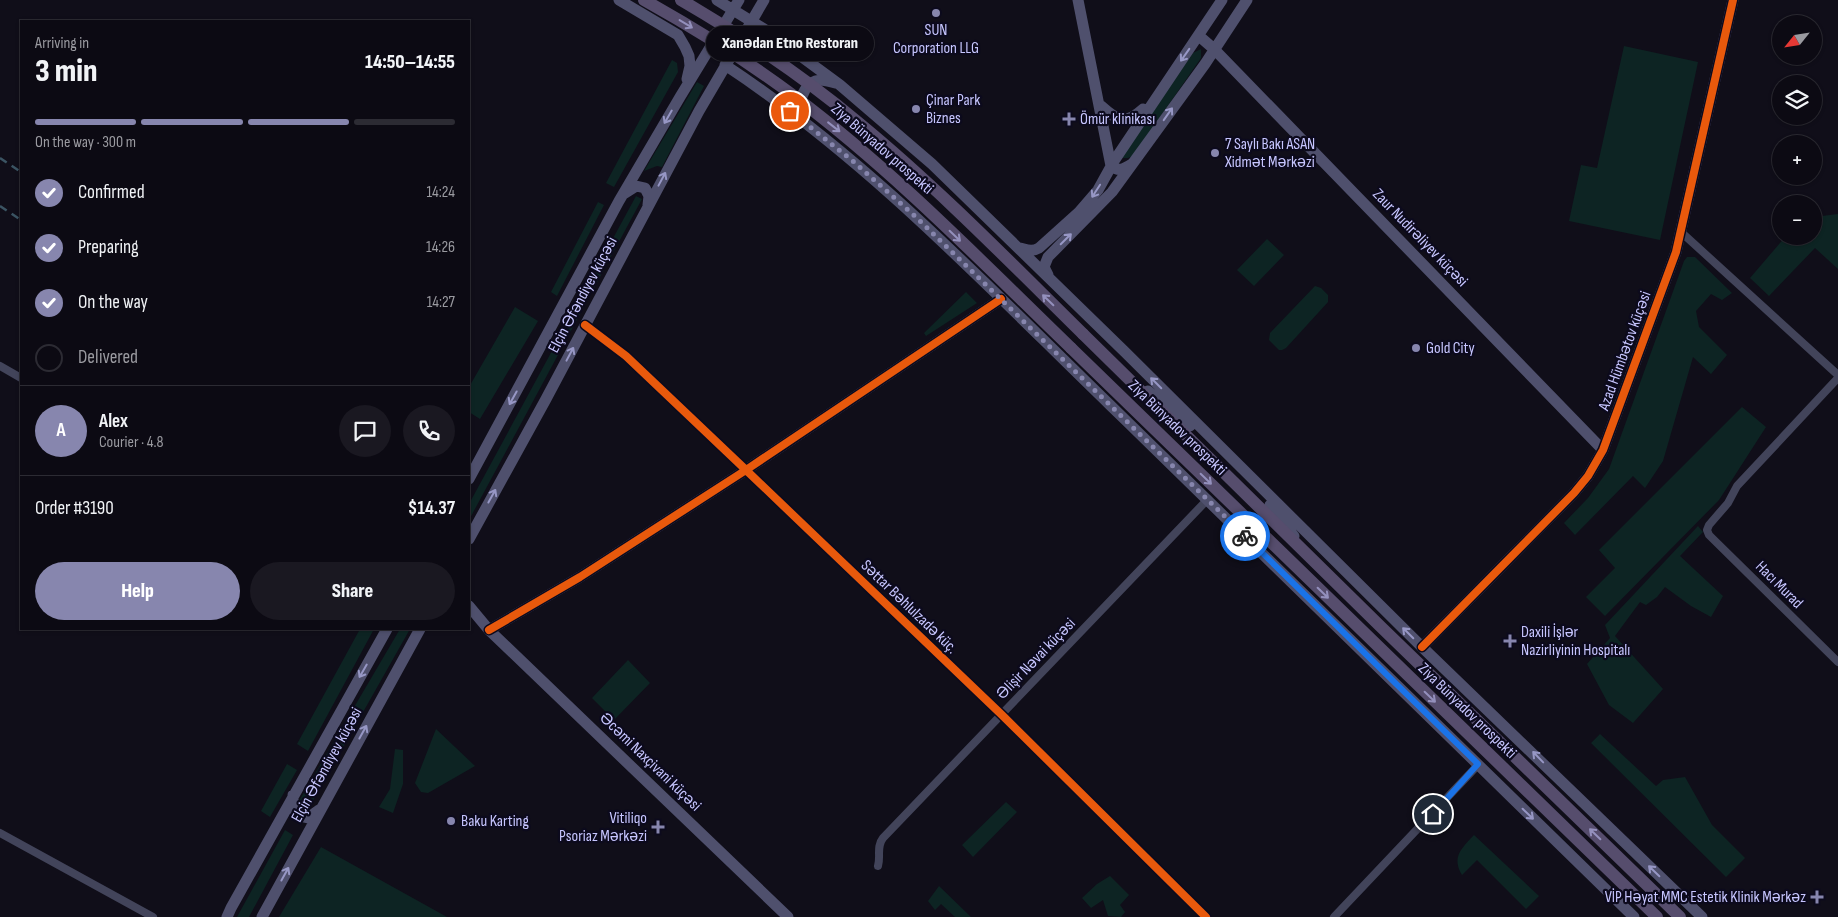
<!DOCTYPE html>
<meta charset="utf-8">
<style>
body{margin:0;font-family:"Sofia Sans Condensed",sans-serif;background:#1a1821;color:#f1f3f6;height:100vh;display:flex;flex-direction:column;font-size:19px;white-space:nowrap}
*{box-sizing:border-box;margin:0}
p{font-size:16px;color:#9a9aa0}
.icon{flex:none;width:28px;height:28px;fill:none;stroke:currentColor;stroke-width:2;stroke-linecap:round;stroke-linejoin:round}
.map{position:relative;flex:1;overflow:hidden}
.drawer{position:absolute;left:20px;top:20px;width:450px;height:610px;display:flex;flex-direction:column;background:#0c0a13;border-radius:0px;box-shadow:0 1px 4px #0004,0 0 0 1px #2c2b33}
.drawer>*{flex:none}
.needle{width:32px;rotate:240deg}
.tools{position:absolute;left:1772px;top:15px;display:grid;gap:10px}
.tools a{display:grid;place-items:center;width:50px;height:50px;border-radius:50%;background:#0c0a13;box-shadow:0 1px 4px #0004,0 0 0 1px #2c2b33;font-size:25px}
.pin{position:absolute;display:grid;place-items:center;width:42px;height:42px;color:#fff;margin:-21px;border:2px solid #fff;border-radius:50%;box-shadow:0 1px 5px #0007}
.courier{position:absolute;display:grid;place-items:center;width:50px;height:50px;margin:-25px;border:4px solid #1a73e8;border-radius:50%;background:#fff;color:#222;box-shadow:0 1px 6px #0007}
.bubble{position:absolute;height:35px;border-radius:18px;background:#0c0a13;box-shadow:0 1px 4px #0004,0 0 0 1px #2c2b33;font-size:16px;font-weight:800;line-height:35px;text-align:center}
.overview em{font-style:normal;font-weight:800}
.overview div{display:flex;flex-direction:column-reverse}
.overview{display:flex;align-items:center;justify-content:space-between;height:85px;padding:0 15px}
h1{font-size:32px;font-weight:800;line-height:38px}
.bar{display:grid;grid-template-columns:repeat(4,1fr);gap:8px 5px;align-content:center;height:60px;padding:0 15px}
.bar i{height:6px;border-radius:4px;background:#2c2b33}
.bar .active{background:#8786ae}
.bar p{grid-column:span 4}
.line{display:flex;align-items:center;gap:12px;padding:0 15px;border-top:1px solid #2c2b33}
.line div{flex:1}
.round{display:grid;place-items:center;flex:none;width:52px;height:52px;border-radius:26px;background:#1a1821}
ol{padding:0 15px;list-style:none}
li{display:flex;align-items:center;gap:15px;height:55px}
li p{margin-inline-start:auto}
li .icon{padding:5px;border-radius:50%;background:#8786ae;color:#fff;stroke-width:4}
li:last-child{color:#9a9aa0}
li i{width:28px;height:28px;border:2px solid #2c2b33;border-radius:50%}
.button{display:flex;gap:10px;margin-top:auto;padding:10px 15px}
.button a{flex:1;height:58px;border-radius:30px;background:#8786ae;color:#fff;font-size:20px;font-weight:800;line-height:58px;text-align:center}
.button a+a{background:#1a1821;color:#f1f3f6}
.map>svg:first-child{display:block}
</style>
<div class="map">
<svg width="1838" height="917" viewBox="0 0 1838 917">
<rect width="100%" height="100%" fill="#100e19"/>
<path fill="#0d2423" d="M1624 46 1698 62 1660 240 1569 221 1581 165 1597 168Z
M1201 49V58L1133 156 1128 158H1120L1193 53Z
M672 60 677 63 678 72 614 187 606 183Z
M697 82 704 86 662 167 657 166 644 171Z
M636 196 642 199 469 520V504Z
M598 202 604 205 557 296 551 292Z
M1838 214V269L1815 248 1769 296 1750 278 1786 236H1814V217Z
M1267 239 1284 255 1254 286 1237 270Z
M1687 257H1695L1732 293 1722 300 1711 294 1696 311 1699 327 1727 355 1711 374 1693 357 1663 461 1645 488 1633 476 1575 535 1564 523 1588 498 1609 469 1684 261Z
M1315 286 1321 288 1328 295V302L1286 348 1282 350H1279L1269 340 1270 333Z
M966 292 977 303 926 336 924 333Z
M515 307 538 321 480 419 469 412V387Z
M1742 407 1766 427 1719 500 1605 616 1586 597 1615 568 1599 550Z
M1698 526 1703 532 1680 556 1723 596 1711 617 1691 606 1665 587 1657 597 1646 605 1640 602 1615 636 1663 689 1633 723 1609 705 1587 664 1610 638 1605 625Z
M360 629H374L308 751 297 744Z
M400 629H410L310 806 299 801Z
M628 660 650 683 614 720 592 698Z
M436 729 475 766 428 793 421 792 415 783Z
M1600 734 1656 786 1663 780 1685 777 1712 825 1745 858 1726 877 1591 743Z
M395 749 403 750V784L393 813 379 807 390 789Z
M287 764 297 770 270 817 261 811Z
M1006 802 1017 812 973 857 962 845Z
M285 830 293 835 249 917H237Z
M1474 835 1539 896 1526 909 1477 860 1462 875C1451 857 1462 848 1474 835Z
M321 847 447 917H279Z
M1110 876 1129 895 1120 905 1125 912 1121 917 1108 916 1103 900 1091 908 1082 898 1097 884Z
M939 886 971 917H955L941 904 935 910 928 901Z"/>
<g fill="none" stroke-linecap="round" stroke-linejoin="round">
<path stroke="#42445a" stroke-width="8" d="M1681 232 1838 375
M585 325 626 356 746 470 1002 715 1206 917
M0 366 21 378
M1838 378 1737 486 1728 503 1709 525 1707 530 1709 535 1838 662
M0 833 153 917
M878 866C881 856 876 847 883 838L1208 499
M1334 917 1478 765"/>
<path stroke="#4f506d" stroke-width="11" d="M619 0 678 35 685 47 689 56 690 66 687 79
M717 0 764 29 840 85 932 164 1125 352 1422 647 1702 917
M1078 0 1111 166C1119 172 1124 169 1132 164
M1199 36 1214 49 1603 450
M725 65C869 160 987 286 1110 405 1285 575 1459 746 1634 917
M1099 104C1116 119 1123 127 1143 109
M802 108C799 96 807 81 820 80 825 80 831 82 836 83
M625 193 636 186 645 188 649 196 648 205
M1020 248C1028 250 1032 252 1039 248L1079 212 1098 190 1114 161 1222 0
M1048 275 1044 267 1048 257 1112 192 1205 64 1247 0
M1148 391 1190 426
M469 479 619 201 680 97 739 0
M1270 505 1294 536
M469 539 546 399 699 111 764 0
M469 606 489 630 788 917
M489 630 580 577 746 470 1001 299
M1422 647 1574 493 1588 476 1603 450 1676 252 1733 0
M293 795V808L299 816 308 818 319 810
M227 917 231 908 387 629
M262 917 420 629"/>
<path stroke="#564d6d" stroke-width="12" d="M1083 334 1380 626 1680 917
M1071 348 1657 917"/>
<path stroke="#3b5463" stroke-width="2.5" stroke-dasharray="8 6" stroke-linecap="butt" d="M0 158 21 172
M0 206 21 220"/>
<path stroke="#564d6d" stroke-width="12" d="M644 0C696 29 746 60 794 96 894 171 981 261 1071 348
M681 0C743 36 804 77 859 123 938 188 1010 262 1083 334"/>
<g stroke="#0c0a1d" stroke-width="11">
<path id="cycleway" d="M585 325 626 356 746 470 1002 715 1206 917
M489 630 580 577 746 470 1001 299
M1422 647 1574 493 1588 476 1603 450 1676 252 1733 0"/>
</g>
<use href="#cycleway" stroke="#e8590c" stroke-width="8"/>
</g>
<defs><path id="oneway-shaft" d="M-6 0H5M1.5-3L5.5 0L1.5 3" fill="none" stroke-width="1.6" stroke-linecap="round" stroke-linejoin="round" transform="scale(1.25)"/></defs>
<g stroke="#9490bd">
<use href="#oneway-shaft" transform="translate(686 24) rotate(31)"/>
<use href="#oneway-shaft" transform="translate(834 127) rotate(38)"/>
<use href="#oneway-shaft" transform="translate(955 236) rotate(44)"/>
<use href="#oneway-shaft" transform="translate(1048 300) rotate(-136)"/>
<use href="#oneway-shaft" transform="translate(1206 479) rotate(44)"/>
<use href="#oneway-shaft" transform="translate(1323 593) rotate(44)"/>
<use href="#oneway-shaft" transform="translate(1430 697) rotate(44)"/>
<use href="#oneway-shaft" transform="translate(1595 834) rotate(-136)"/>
</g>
<g stroke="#9797c5">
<use href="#oneway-shaft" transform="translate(1185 55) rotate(125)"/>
<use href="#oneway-shaft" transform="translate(1168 114) rotate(-55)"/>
<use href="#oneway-shaft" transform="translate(668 117) rotate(120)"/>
<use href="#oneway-shaft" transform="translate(662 179) rotate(-62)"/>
<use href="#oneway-shaft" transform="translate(1096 191) rotate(123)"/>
<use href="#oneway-shaft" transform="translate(1066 239) rotate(-45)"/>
<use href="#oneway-shaft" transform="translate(570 354) rotate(-62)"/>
<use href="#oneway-shaft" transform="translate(1156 383) rotate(-135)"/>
<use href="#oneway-shaft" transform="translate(513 398) rotate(119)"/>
<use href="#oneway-shaft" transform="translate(492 496) rotate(-61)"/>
<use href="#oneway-shaft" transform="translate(1408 633) rotate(-135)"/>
<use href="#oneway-shaft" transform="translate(363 671) rotate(120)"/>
<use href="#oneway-shaft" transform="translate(363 732) rotate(-61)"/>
<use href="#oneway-shaft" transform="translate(1538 757) rotate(-134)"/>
<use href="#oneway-shaft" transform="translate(1528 814) rotate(44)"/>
<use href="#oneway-shaft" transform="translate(1654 871) rotate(-136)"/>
<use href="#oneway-shaft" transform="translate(285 874) rotate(-61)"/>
</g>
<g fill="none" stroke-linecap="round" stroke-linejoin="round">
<path stroke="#8786ae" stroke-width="5" stroke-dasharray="0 9" d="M790 111 854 162 917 218 1245 536"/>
<path stroke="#1a73e8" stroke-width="6" d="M1245 536 1478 764 1433 814"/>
</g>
<g fill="#8786ae" stroke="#0c0a1d" stroke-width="2">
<circle cx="936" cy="13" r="5"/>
<circle cx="916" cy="109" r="5"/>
<path d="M1066.5 111.5h5v5h5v5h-5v5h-5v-5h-5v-5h5z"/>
<circle cx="1215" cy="153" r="5"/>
<circle cx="1416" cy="348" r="5"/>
<path d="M1507.5 633.5h5v5h5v5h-5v5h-5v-5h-5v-5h5z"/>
<circle cx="451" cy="821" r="5"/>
<path d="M655.5 819.5h5v5h5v5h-5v5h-5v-5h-5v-5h5z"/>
<path d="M1814.5 889.5h5v5h5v5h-5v5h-5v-5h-5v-5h5z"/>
</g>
<g text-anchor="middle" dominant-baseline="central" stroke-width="4.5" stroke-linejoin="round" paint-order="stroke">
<g font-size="16" fill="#c7c6ff" stroke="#0c0a1d" text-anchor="start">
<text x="936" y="30" text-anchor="middle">SUN<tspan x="936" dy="18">Corporation LLG</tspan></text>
<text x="926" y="100">Çinar Park<tspan x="926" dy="18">Biznes</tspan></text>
<text x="1080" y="119">Ömür klinikası</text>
<text x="1225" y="144">7 Saylı Bakı ASAN<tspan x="1225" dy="18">Xidmət Mərkəzi</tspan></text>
<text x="1426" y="348">Gold City</text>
<text x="1521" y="632">Daxili İşlər<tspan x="1521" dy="18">Nazirliyinin Hospitalı</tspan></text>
<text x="647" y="818" text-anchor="end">Vitiliqo<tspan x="647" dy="18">Psoriaz Mərkəzi</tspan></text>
<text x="461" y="821">Baku Karting</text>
<text x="1806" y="897" text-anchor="end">VİP Həyat MMC Estetik Klinik Mərkəz</text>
</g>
<g font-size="16" fill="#c7c6ff" stroke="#0c0a1d">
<text transform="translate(882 149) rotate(41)">Ziya Bünyadov prospekti</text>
<text transform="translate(1420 238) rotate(46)">Zaur Nudirəliyev küçəsi</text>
<text transform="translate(583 295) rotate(-62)">Elçin Əfəndiyev küçəsi</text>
<text transform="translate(1625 351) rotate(-70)">Azad Hümbətov küçəsi</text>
<text transform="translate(1177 428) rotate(44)">Ziya Bünyadov prospekti</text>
<text transform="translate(1779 585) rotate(45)">Hacı Murad</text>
<text transform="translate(909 607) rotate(44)">Səttar Bəhlulzadə küç.</text>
<text transform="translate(1036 659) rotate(-46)">Əlişir Nəvai küçəsi</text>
<text transform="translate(1467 711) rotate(44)">Ziya Bünyadov prospekti</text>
<text transform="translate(650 762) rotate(44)">Əcəmi Naxçivani küçəsi</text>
<text transform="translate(327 765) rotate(-61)">Elçin Əfəndiyev küçəsi</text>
</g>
</g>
</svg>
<div class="tools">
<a><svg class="needle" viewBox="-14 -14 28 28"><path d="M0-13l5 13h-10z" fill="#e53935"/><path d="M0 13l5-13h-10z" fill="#9a9aa0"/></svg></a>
<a><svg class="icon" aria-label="layers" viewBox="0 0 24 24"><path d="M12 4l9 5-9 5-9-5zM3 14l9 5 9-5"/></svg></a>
<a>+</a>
<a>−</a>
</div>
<div class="pin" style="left:790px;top:111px;background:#ea580c"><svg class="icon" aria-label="bag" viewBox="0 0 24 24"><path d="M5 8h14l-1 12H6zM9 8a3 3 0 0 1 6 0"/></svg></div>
<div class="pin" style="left:1433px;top:814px;background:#1f2937"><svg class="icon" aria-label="home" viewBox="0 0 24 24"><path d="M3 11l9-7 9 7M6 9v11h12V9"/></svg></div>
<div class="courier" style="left:1245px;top:536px"><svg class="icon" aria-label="bike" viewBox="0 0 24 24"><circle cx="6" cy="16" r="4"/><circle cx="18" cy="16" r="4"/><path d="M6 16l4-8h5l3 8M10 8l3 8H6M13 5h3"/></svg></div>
<div class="bubble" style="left:706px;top:26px;width:168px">Xanədan Etno Restoran</div>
<section class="drawer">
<div class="overview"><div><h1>3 min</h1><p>Arriving in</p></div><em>14:50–14:55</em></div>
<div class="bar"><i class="active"></i><i class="active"></i><i class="active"></i><i></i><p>On the way · 300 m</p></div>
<ol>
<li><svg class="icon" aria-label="check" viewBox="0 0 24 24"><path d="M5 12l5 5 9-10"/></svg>Confirmed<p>14:24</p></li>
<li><svg class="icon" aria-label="check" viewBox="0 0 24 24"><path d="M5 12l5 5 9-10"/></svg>Preparing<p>14:26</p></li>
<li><svg class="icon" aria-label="check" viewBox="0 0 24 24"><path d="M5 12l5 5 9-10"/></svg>On the way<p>14:27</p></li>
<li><i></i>Delivered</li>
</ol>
<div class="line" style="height:90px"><b class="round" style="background:#8786ae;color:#fff">A</b><div><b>Alex</b><p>Courier · 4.8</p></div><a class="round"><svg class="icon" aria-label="chat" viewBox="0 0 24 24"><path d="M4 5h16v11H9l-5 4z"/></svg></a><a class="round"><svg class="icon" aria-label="phone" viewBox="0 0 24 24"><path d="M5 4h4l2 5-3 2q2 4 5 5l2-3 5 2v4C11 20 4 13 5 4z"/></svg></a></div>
<div class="line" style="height:65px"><div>Order #3190</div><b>$14.37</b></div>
<div class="button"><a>Help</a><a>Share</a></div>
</section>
</div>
